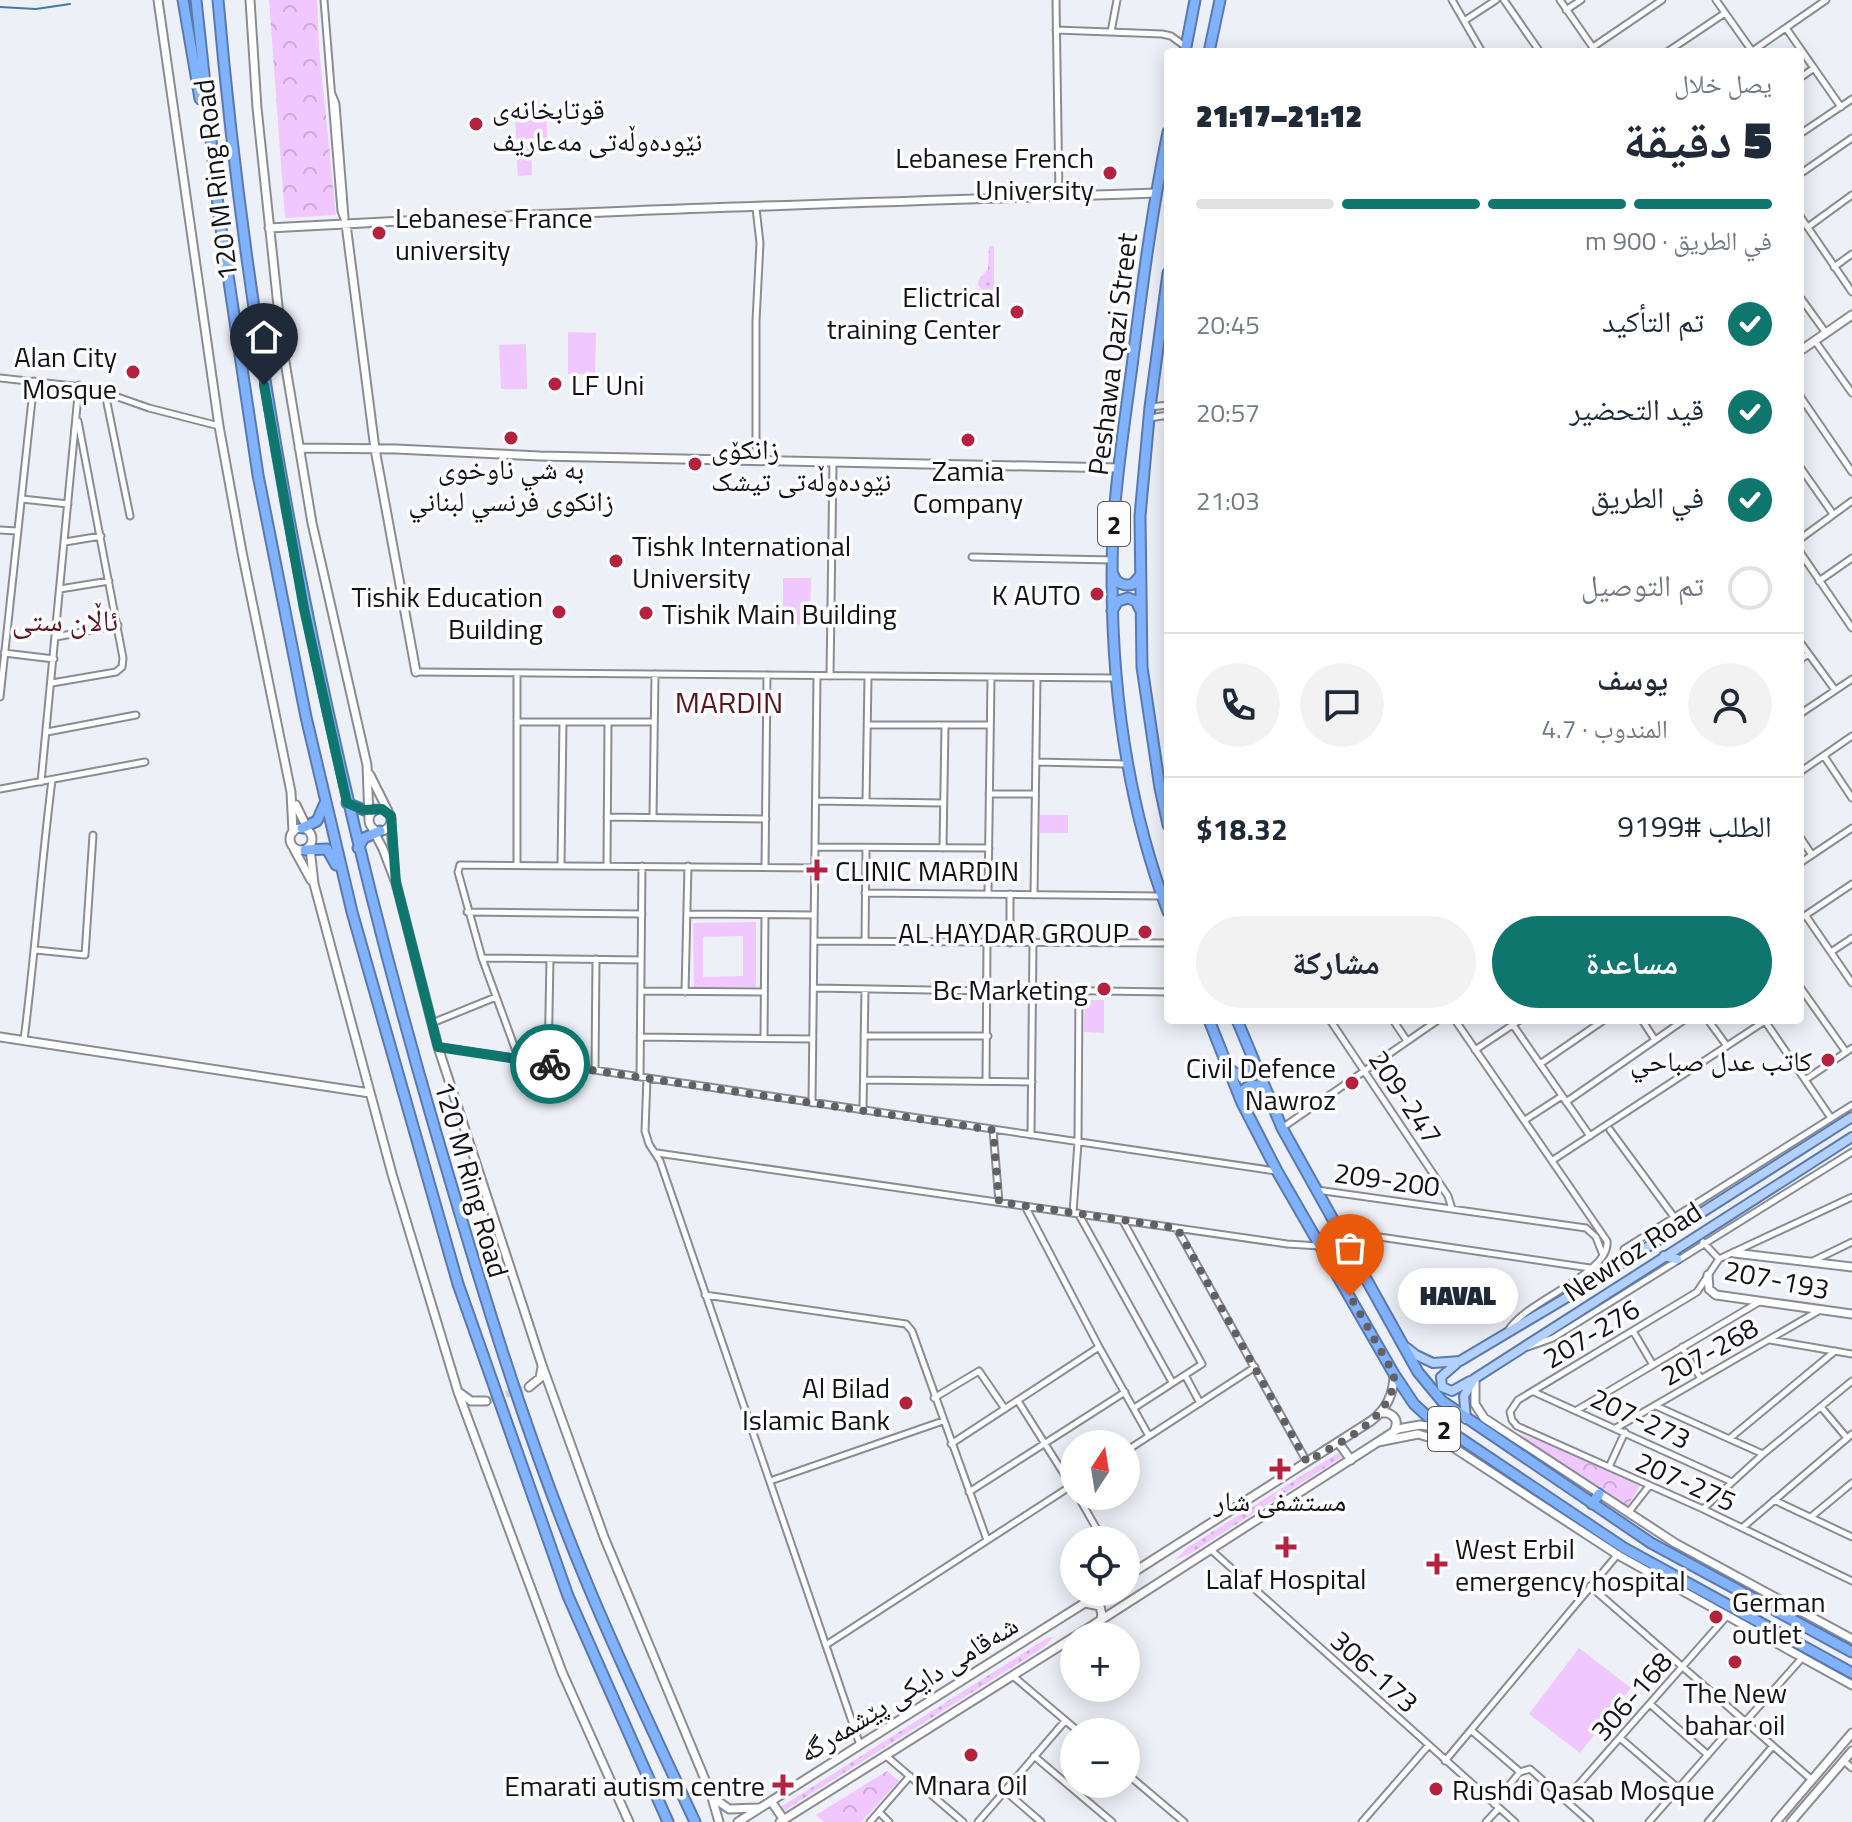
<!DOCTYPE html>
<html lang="ar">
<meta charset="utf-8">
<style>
body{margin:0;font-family:"Titillium Web","Noto Naskh Arabic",sans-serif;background:#f2f2f3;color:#1f2937;direction:rtl;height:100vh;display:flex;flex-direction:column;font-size:30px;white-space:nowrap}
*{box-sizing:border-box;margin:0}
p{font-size:26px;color:#747a83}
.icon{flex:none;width:44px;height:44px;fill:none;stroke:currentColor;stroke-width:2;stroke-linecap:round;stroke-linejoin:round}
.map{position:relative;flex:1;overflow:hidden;direction:ltr}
.sheet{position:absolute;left:1164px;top:48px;width:640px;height:976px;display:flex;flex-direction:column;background:#fff;border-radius:8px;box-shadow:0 4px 20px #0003;direction:rtl}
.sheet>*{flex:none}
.needle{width:52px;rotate:12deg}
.controls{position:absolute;left:1060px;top:1430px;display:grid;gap:16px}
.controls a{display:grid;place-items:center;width:80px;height:80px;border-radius:50%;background:#fff;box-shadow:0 4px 20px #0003;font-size:40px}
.pin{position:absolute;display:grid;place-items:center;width:68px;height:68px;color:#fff;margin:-82px -34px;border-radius:50% 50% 50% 0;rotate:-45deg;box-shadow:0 0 8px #0007}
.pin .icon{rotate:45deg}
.courier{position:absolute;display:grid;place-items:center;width:80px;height:80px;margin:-40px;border:6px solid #0f766e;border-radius:50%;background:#fff;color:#222;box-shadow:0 2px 10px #0007}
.bubble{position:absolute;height:56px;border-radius:28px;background:#fff;box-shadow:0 4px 20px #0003;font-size:26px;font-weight:800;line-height:56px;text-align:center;direction:rtl}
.headline em{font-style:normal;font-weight:800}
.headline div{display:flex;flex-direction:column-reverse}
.headline{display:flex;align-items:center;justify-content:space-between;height:136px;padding:0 32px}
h1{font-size:52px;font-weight:800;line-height:60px}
.bar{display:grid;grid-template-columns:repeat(4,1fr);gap:12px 8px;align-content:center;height:96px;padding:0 32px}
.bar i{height:10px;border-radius:6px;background:#e0e1e3}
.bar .current{background:#0f766e}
.bar p{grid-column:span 4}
.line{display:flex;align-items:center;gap:20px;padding:0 32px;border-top:2px solid #e0e1e3}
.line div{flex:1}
.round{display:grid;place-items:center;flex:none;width:84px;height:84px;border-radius:42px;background:#f2f2f3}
ol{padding:0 32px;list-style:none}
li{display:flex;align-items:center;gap:24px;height:88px}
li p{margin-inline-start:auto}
li .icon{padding:8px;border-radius:50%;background:#0f766e;color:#fff;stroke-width:4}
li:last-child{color:#747a83}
li i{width:44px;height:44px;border:4px solid #e0e1e3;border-radius:50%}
.primary-button{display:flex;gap:16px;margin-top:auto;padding:16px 32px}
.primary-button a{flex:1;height:92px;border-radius:48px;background:#0f766e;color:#fff;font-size:32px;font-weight:800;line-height:92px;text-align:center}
.primary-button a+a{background:#f2f2f3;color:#1f2937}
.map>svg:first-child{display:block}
</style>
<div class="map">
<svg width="1852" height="1822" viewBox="0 0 1852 1822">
<defs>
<pattern id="grass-dots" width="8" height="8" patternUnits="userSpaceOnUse" patternTransform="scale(2)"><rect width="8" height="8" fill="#f0c7fe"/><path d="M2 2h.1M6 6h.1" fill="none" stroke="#cdaad9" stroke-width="1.8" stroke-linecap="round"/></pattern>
<pattern id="forest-crowns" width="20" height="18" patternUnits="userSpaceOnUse" patternTransform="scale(2)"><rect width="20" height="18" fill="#f0c7fe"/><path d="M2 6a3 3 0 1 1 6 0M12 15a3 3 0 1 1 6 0" fill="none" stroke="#cdaad9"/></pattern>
</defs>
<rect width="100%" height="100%" fill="#eef0f8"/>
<path fill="url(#grass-dots)" d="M989 246H994V296L990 299 978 285 979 279 988 269Z
M1338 1453 1342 1457 1191 1553 1174 1561 1188 1547Z
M1053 1637 1044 1647 782 1812 779 1808 1047 1638Z"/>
<path fill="url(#forest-crowns)" d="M269 0H317L319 48 336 215 285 218Z
M1516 1433 1545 1443 1640 1486 1627 1507Z
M887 1771 899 1781 861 1822H824L816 1815Z"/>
<path fill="#f0c7fe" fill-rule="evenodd" d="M546 107 547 138 516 139 515 108Z
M531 144 532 175 518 176 516 145Z
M568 332 596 333 595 374H568Z
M526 344 527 389H501L499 345Z
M783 578H811L810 625 783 624Z
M1040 815H1068V833H1040Z
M756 922V987H694L693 923ZM743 936V976L703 977V937Z
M1085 1000H1104V1033L1084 1032Z
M1579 1648 1631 1688 1580 1753 1529 1714Z"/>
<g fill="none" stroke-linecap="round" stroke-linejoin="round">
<path stroke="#3e7ca5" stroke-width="2" d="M0 7 36 9 70 4"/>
<path stroke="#cdcfd6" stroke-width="7" stroke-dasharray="7 3.5" stroke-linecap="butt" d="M486 1401 529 1387"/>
<g stroke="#8b8c93" stroke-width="9">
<path id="street" d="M324 0 341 211 346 224
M1056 0 1059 196
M1452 0 1482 52
M1504 0 1540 52
M1560 0 1596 52
M1716 0 1752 51
M1566 10 1581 0
M1464 21 1496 0
M1786 28 1841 107
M1056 30 1162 34 1171 36 1186 47
M1111 32 1117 0
M1593 47 1662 0
M1667 52 1725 13
M1751 52 1826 0
M1800 78 1814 68
M332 94 336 104 345 218
M1800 134 1852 99
M1800 174 1852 138
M756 208 760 243 756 321V456
M1800 216 1852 292
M1808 227 1852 195
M1834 267 1852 254
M1800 297 1826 333
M1815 341 1852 393
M0 378 92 388 149 408 219 426
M105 393 130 516
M1800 396 1852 472
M1150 407 1168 405
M1150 418 1168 415
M1800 467 1833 514
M22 499 68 504
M0 530 17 531
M1800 539 1852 501
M65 542 101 536
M1800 552 1852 628
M972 557 1113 560
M1819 581 1852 558
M60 589 109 581
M56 637 118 625
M1800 642 1835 690
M4 653 54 659
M1800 660 1808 654
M416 672 1115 678
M830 676 833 462
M52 683 116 672 122 667 123 658 78 421
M0 697 34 381
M1800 714 1852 679
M517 722H654
M867 725H990
M47 732 136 715
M1824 756 1852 798
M1036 762 1127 764
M1800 772 1852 736
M41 782 79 385
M0 789 145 762
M989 794H1035
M816 801 943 803
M866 801 868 677
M607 817 766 819
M653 817 655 674
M1800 837 1812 855
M815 847 989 848
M943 848 945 725
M1800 863 1852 828
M517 864V673
M561 865 563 722
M607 865 608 722
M765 867 767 675
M865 893 1161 896
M988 894 991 678
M1034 895 1037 678
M467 912 642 914
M687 914 814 915
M1806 916 1852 983
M1800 919 1852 884
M814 941 1168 943
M865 941 866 848
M1010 943V894
M36 950 85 955 93 835
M1831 952 1852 938
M482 958 641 960
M1800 987 1846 1052
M814 988 988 991
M1033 990 1168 992
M641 991 764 992
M685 992 688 866
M1330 1020 1448 1196 1452 1209
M1393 1020 1407 1041
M1455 1020 1607 1241C1611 1274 1524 1301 1508 1331
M1642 1020 1655 1040
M1708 1020 1727 1046
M1765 1021 1831 1118
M432 1023 496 997
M1513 1025 1590 1136
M864 1036H988
M640 1037 813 1039
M764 1038 765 915
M24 1040C35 954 41 867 52 780
M439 1047 1276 1171
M1475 1050 1520 1020
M516 1051 482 958 458 872 460 865 815 868
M548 1064 550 959
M1540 1064 1604 1020
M595 1070 596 959
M640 1077 642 866
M647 1078 645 1131 649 1144 660 1161 860 1745
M864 1080 1032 1082
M1805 1080 1852 1048
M986 1081 987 943
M1566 1102 1684 1020
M812 1103 817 676
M863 1110 865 989
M1525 1120 1562 1096
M1282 1128 1438 1020
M993 1130 999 1202
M1610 1130 1674 1217
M1031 1135 1033 943
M657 1153 1287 1244 1320 1246
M1553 1160 1765 1021
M1317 1190 1586 1228 1596 1237 1603 1255
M1852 1197 1719 1259 1697 1292 1518 1400 1510 1412 1512 1420 1517 1426 1703 1509 1852 1581
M1025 1206 1099 1347 1149 1436
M1073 1213 1078 1142 1079 991
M1078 1213 1172 1382
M1123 1221 1202 1364 1134 1408
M1177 1229 1307 1462
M1339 1231 1590 1268
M1703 1242 1719 1259
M1624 1249 1852 1105
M1813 1261 1852 1242
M705 1295 906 1324 912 1331 987 1540
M1633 1331 1653 1365
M1770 1340 1852 1354
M1528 1347 1553 1338 1852 1152
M1682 1347 1701 1379
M1185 1375 1200 1403
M1534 1392 1732 1482
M934 1398 979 1371 1005 1409
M1018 1401 1074 1490
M1656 1406 1763 1454
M1821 1407 1847 1438
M1577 1410 1759 1302
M1616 1428 1820 1310
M1729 1439 1835 1351
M951 1444 1099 1347
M1126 1451 1255 1367
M1609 1467 1625 1432
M770 1481 943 1421
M969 1492 1125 1392
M1078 1496 1103 1540
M1774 1500 1852 1537
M1703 1509 1763 1454 1852 1381
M1628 1513 1649 1486
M1811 1517 1852 1483
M1742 1528 1852 1434
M1210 1549 1515 1822
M1590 1586 1812 1780
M826 1645 1074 1484
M1013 1676 1079 1732
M1650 1704 1708 1755
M1745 1722 1802 1658
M1472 1731 1520 1772
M1620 1738 1678 1788
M885 1755 963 1822
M1034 1756 1112 1822
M1445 1761 1618 1554
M1844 1761 1852 1768
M1126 1773 1184 1822
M1004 1790 1041 1822
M1565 1800 1726 1617
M1494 1804 1520 1772 1530 1769 1590 1822
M879 1812 889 1822
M870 1822 910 1776
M978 1822 1065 1721
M1362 1822 1428 1746
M1486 1822 1499 1808
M1649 1822 1740 1718
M1708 1822 1772 1747"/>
</g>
<g stroke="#8b8c93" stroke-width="11">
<path id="secondary" d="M158 0 219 426 242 552 291 792 293 832
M250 0 257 108 282 344 312 523 367 765 369 819
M346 224 375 449 416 672
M269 228C564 211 860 203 1155 193
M1800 351 1852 315
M299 448 396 449 540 456 1119 468
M370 775 388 811
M296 805 308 830
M369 820a11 11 0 1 1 22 0a11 11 0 1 1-22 0Z
M391 823 394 869
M371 826 383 849 396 883 438 1047 542 1365 604 1537 711 1794 719 1822
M290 839a11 11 0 1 1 22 0a11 11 0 1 1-22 0Z
M310 848 314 884 392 1174 458 1392 562 1672 629 1822
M294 849 311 880
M0 1037 370 1093
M1734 1253 1852 1267
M1708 1275 1709 1289 1716 1295 1852 1314
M1475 1380V1404L1484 1418 1675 1543 1852 1639
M529 1387 540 1378 542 1367
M460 1393 471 1401H486
M1382 1413H1388C1397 1417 1398 1423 1394 1431
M1338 1442 1351 1460
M1378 1442 1418 1434 1445 1442 1618 1555 1852 1685
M1126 1577 1371 1421C1387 1409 1394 1394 1394 1374
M1085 1603 1100 1606 1102 1615 1100 1622
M1076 1636 1398 1429 1420 1425 1444 1428
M715 1799 729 1809 759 1808
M771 1801 784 1820
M738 1822 1102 1592
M780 1822 1074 1637
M1776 1822 1852 1733
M1791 1822 1852 1751"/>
</g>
<g stroke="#5a7aad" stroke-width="12">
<path id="primary" d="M1664 1256 1677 1259
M1407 1348 1416 1355 1433 1363 1460 1361 1591 1283 1852 1117
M1456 1364 1441 1377 1442 1387 1452 1391 1470 1381
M1466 1419 1464 1396 1474 1379 1852 1137"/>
</g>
<g stroke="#5a7aad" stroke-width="13">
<path id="highway" d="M183 0 200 99
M196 0 219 215 258 475 306 717 352 912 458 1284 568 1596 668 1822
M218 0C251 380 326 753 432 1119 478 1277 525 1436 589 1588 622 1667 659 1744 695 1822
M1185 52 1195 0
M1209 52 1220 0
M1168 132C1152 209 1142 288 1132 366 1125 420 1116 475 1113 530 1108 660 1122 790 1168 912
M1168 273 1150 407 1140 516 1142 667 1160 788 1168 825
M1113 574C1116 583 1124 587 1133 584L1140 576
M1112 611 1118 601 1128 598 1136 601 1140 609
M347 803 364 810H374
M302 828 317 821 324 805
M358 848 364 838 380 831
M305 850 327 849 336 865
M1209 1020 1242 1103 1277 1171 1394 1374 1414 1404 1427 1416 1624 1548 1852 1673
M1237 1020 1282 1128 1418 1372 1442 1401 1651 1543 1852 1652
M1228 1068 1236 1074 1244 1073 1251 1066V1057
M1241 1100C1241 1087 1253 1081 1263 1090
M1592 1504 1599 1494"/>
</g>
<use href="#street" stroke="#fff" stroke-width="5"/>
<use href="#secondary" stroke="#fff" stroke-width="7"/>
<use href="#primary" stroke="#b3d1fe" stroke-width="8"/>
<use href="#highway" stroke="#81b2fe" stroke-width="9"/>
</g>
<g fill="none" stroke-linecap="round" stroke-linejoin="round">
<path stroke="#606065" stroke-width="8" stroke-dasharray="0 14.4" d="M550 1064 993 1130 999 1202 1177 1228 1307 1462C1340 1441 1395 1420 1394 1374L1350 1296"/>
<path stroke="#0f766e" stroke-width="10" d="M264 385 304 609 347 803 364 810 382 809 391 816 396 883 438 1047 550 1064"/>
</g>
<g fill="#b4223f" stroke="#fdfdff" stroke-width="3">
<circle cx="476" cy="124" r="8"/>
<circle cx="1110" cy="173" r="8"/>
<circle cx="379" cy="233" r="8"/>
<circle cx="1017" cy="312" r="8"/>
<circle cx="133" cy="372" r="8"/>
<circle cx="555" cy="384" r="8"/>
<circle cx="511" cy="438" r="8"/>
<circle cx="968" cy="440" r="8"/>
<circle cx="695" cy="464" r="8"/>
<circle cx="616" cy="561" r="8"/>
<circle cx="1097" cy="594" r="8"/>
<circle cx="559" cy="612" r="8"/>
<circle cx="646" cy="613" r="8"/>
<path d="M813 858h8v8h8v8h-8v8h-8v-8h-8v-8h8z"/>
<circle cx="1145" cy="932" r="8"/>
<circle cx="1104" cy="989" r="8"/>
<circle cx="1828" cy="1060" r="8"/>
<circle cx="1352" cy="1083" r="8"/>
<circle cx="906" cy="1403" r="8"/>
<path d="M1276 1457h8v8h8v8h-8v8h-8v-8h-8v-8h8z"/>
<path d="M1282 1535h8v8h8v8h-8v8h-8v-8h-8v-8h8z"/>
<path d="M1433 1552h8v8h8v8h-8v8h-8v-8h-8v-8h8z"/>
<circle cx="1716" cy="1617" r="8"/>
<circle cx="1735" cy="1662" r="8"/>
<circle cx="971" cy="1755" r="8"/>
<path d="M779 1773h8v8h8v8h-8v8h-8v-8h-8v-8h8z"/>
<circle cx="1436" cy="1789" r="8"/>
</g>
<g text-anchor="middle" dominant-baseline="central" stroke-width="7" stroke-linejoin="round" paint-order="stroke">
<g fill="#fdfdff" stroke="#59595c" stroke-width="2">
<rect x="1098" y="502" width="32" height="44" rx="6"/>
<rect x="1428" y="1407" width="32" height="44" rx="6"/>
</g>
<g font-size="26" font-weight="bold" fill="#131316">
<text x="1114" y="524">2</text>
<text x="1444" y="1429">2</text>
</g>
<g font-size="28" fill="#131316" stroke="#fdfdff" text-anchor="end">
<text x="492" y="108" text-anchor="start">قوتابخانەی<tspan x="492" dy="32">نێودەوڵەتی مەعاریف</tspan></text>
<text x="1094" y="157">Lebanese French<tspan x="1094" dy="32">University</tspan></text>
<text x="395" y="217" text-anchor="start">Lebanese France<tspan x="395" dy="32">university</tspan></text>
<text x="1001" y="296">Elictrical<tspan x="1001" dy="32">training Center</tspan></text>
<text x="117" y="356">Alan City<tspan x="117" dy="32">Mosque</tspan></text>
<text x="571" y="384" text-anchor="start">LF Uni</text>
<text x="711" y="448" text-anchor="start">زانکۆی<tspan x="711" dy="32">نێودەوڵەتی تیشک</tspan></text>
<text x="511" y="468" text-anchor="middle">به شي ناوخوى<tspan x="511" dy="32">زانكوى فرنسي لبناني</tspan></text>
<text x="968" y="470" text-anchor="middle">Zamia<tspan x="968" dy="32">Company</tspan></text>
<text x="632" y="545" text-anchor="start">Tishk International<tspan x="632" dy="32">University</tspan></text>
<text x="1081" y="594">K AUTO</text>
<text x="543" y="596">Tishik Education<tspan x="543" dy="32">Building</tspan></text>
<text x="662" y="613" text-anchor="start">Tishik Main Building</text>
<text x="835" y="870" text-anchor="start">CLINIC MARDIN</text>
<text x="1129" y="932">AL HAYDAR GROUP</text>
<text x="1088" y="989">Bc Marketing</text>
<text x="1812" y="1060">كاتب عدل صباحي</text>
<text x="1336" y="1067">Civil Defence<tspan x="1336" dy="32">Nawroz</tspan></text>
<text x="890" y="1387">Al Bilad<tspan x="890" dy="32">Islamic Bank</tspan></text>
<text x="1280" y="1500" text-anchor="middle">مستشفى شار</text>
<text x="1455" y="1548" text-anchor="start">West Erbil<tspan x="1455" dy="32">emergency hospital</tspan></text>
<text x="1286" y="1578" text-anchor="middle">Lalaf Hospital</text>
<text x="1732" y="1601" text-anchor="start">German<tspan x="1732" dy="32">outlet</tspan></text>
<text x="1735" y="1692" text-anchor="middle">The New<tspan x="1735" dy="32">bahar oil</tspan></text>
<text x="971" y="1784" text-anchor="middle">Mnara Oil</text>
<text x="765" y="1785">Emarati autism centre</text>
<text x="1452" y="1789" text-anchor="start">Rushdi Qasab Mosque</text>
</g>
<g font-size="28" fill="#131316" stroke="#fdfdff">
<text transform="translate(215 180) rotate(-97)">120 M Ring Road</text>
<text transform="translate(1112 354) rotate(-83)">Peshawa Qazi Street</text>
<text transform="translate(1406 1097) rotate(56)">209-247</text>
<text transform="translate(472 1179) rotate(74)">120 M Ring Road</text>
<text transform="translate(1387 1179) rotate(8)">209-200</text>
<text transform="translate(1632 1251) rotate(-33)">Newroz Road</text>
<text transform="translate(1777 1279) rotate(11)">207-193</text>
<text transform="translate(1591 1333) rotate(-31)">207-276</text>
<text transform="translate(1709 1351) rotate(-30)">207-268</text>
<text transform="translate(1641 1418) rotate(25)">207-273</text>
<text transform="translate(1686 1481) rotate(24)">207-275</text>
<text transform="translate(1375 1671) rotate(42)">306-173</text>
<text transform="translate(908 1688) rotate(-32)">شەقامی دایکی پێشمەرگە</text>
<text transform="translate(1631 1696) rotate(-49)">306-168</text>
</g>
<g font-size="30" fill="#5b1620" stroke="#fdfdff">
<text x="65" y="620">ئاڵان ستی</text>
<text x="729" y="702">MARDIN</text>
</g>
</g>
</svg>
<div class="controls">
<a><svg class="needle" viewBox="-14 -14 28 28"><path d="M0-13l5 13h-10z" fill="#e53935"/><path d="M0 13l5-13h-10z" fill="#747a83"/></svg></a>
<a><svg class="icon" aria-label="locate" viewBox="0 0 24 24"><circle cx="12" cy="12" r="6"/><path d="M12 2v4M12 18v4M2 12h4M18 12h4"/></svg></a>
<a>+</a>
<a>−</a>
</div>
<div class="pin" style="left:1350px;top:1296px;background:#ea580c"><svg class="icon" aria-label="bag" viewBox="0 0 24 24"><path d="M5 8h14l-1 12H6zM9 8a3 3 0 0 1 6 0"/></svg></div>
<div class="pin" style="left:264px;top:385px;background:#1f2937"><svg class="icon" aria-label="home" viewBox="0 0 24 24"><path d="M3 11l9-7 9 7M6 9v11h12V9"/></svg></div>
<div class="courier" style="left:550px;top:1064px"><svg class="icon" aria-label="bike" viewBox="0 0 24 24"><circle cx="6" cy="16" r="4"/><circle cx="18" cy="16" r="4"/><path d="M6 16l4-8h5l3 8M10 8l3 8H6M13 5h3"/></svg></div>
<div class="bubble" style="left:1398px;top:1268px;width:120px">HAVAL</div>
<section class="sheet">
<div class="headline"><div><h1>5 دقيقة</h1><p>يصل خلال</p></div><em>21:12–21:17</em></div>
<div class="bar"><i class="current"></i><i class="current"></i><i class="current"></i><i></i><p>في الطريق · 900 m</p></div>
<ol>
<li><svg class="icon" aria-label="check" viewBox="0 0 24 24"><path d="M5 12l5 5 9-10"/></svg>تم التأكيد<p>20:45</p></li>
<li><svg class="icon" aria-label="check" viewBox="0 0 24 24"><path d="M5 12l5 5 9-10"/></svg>قيد التحضير<p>20:57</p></li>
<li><svg class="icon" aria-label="check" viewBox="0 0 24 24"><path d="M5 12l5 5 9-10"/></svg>في الطريق<p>21:03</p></li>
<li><i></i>تم التوصيل</li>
</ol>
<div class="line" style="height:144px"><a class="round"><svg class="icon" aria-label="person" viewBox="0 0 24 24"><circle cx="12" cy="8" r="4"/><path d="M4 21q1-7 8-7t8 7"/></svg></a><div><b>يوسف</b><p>المندوب · 4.7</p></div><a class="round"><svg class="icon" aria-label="chat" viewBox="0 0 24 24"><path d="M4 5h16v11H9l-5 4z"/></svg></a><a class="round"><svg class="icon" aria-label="phone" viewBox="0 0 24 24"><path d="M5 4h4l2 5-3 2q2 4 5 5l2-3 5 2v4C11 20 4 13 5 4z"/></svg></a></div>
<div class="line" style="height:104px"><div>الطلب #9199</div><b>$18.32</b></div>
<div class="primary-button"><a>مساعدة</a><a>مشاركة</a></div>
</section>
</div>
